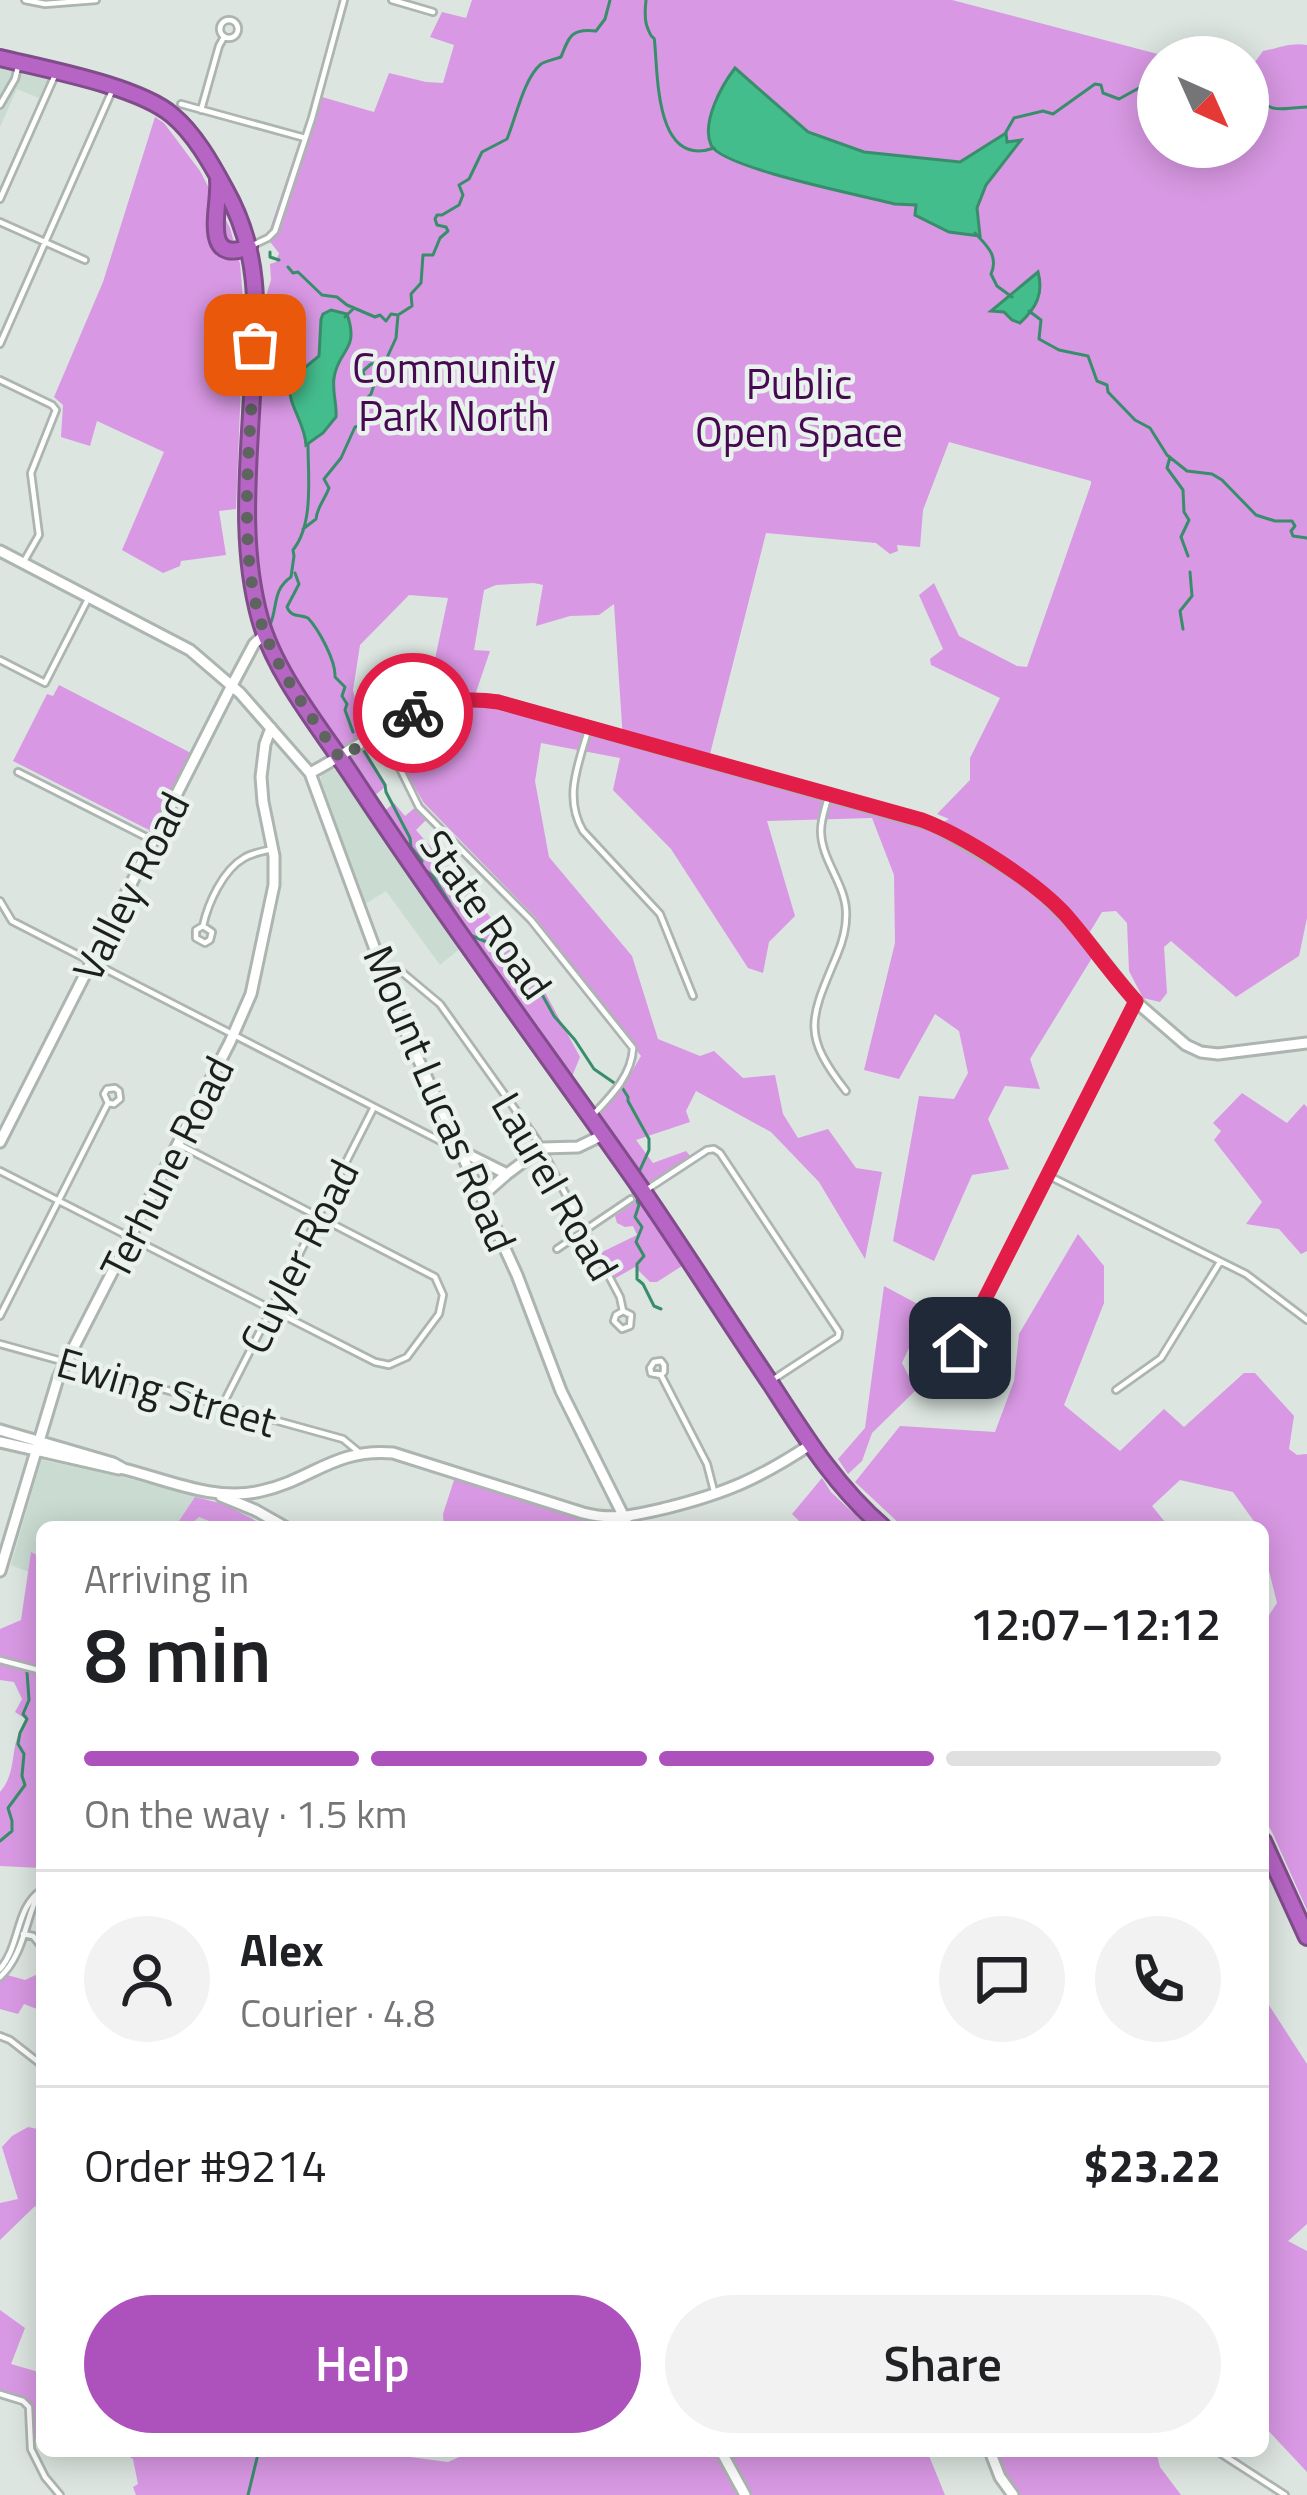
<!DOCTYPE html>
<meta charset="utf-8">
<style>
body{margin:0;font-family:"Titillium Web",sans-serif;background:#f2f2f2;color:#202124;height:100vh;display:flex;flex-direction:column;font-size:45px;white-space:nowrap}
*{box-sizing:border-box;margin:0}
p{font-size:39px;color:#757577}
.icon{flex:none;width:66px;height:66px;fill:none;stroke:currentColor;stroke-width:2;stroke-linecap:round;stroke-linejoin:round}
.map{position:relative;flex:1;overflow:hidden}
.drawer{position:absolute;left:36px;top:1521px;width:1233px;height:936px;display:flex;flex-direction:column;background:#fff;border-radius:18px;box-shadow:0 6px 30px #0003}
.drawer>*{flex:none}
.needle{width:78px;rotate:135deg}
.tools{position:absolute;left:1137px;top:36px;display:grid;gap:24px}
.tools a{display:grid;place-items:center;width:132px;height:132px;border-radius:50%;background:#fff;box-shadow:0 6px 30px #0003;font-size:60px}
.pin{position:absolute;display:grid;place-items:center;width:102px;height:102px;color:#fff;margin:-51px;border-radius:24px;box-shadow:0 6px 18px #0006}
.courier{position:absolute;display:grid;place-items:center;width:120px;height:120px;margin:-60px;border:9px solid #e11d48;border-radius:50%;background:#fff;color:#222;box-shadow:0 3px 15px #0007}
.summary em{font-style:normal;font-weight:600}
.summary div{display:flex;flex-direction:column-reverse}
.summary{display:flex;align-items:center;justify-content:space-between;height:204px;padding:0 48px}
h1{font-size:78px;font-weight:600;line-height:90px}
.bar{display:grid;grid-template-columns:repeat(4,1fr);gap:18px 12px;align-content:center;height:144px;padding:0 48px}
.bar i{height:15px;border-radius:9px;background:#e0e0e0}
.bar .active{background:#ad51bd}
.bar p{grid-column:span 4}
.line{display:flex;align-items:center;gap:30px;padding:0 48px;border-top:3px solid #e0e0e0}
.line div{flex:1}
.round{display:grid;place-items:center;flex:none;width:126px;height:126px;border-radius:63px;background:#f2f2f2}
.cta{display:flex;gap:24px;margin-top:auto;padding:24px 48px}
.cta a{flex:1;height:138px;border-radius:72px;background:#ad51bd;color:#fff;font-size:48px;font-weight:600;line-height:138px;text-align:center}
.cta a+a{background:#f2f2f2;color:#202124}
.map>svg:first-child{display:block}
</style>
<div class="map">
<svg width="1307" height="2495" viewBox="0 0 1307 2495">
<rect width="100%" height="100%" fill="#dce5e0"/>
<path fill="#cadbd2" d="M0 65 51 78 39 98 17 89 0 127Z
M332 769 343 773 463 946 440 965 386 891 365 904 321 781V774Z
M41 1460 120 1476 233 1507 253 1516 254 1527H42V1577L11 1565Z"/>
<path fill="#d898e3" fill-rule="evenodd" d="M472 0H952L1169 57H1158V147H1248V62H1255L1263 51C1279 48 1291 42 1307 45V918L1299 956 1236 997 1171 941 1164 947 1167 993 1160 1002 1143 998 1129 971 1127 923 1116 911 1102 912 1085 940 1095 953 1030 1059 1040 1089 1005 1086 988 1119 1009 1169 972 1175 934 1261 893 1241 919 1096 954 1099 968 1073 959 1031 935 1014 899 1079 864 1070 895 943 894 875 872 818 767 821 795 916 769 942 763 973 748 968 671 849 613 790 620 758 541 743 535 781 549 857 632 956 658 1039 700 1056 714 1051 743 1078 775 1075 783 1114 798 1138 828 1129 856 1168 882 1172 865 1259 819 1182 771 1132 696 1091 686 1111 690 1122 636 1140 653 1163 686 1151 691 1157 645 1185 597 1116 624 1085 641 1056 535 917 424 803 384 735 423 715 448 598 409 595 360 645 353 690 364 735 344 747 331 737 299 690 271 638 264 621 251 542 259 318 271 280 270 264 276 262 279 253 267 238 315 95 374 112 389 73 426 82 443 83 454 45 430 37 442 12 466 18ZM949 442 1091 481V484L1027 667 1017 666 959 636 934 583 919 595 943 649 930 659 931 665 1000 698 970 758V780L937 814 949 819 935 826 654 747 655 739 710 754 766 533 876 543 890 554 898 551 897 545 920 547 923 510ZM534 583 543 585 536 626 570 616 599 615 614 604 623 740 472 704 490 651 474 650 484 590 496 585Z
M155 117 164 123 200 171 230 228 240 264 244 310 236 509 219 511 226 555 181 561 180 566 163 573 122 550 164 452 97 421 90 446 61 437 63 405 54 397 103 282Z
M59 685 191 753 151 831 13 761 47 694 53 696Z
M381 738 384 742 368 754 387 785 372 798 348 762 353 756Z
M394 803 405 816 417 806 427 819 416 830 485 910 541 985 580 1057 571 1079 382 813Z
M1242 1093 1287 1123 1304 1104 1307 1107V1251L1301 1254 1279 1229 1246 1224 1262 1202 1214 1140 1221 1131 1213 1123Z
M641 1198 685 1264 657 1282H650L635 1267 614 1279 600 1253 637 1235 633 1226 625 1227 617 1223 615 1216Z
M1078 1234 1104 1266V1303L1064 1405 1120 1451 1164 1409 1184 1427 1244 1373H1255L1294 1416 1289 1449 1297 1455 1307 1454V1910L1272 1832 1263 1817V1624L1277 1603 1263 1547V1527H1258L1233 1492 1180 1480 1152 1506 1169 1527H903L855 1482 900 1426 995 1432 1014 1381 1019 1334Z
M884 1286 927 1309 902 1363 916 1390 872 1433 862 1461 848 1474 838 1459 865 1428Z
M455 1477 597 1522V1527H444L443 1514Z
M822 1478 831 1492 868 1527H805L792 1514Z
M195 1497 224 1504 267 1527H224L199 1517 188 1527H175Z
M31 1552 42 1558 41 1868 0 1866V1792C20 1769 7 1743 27 1720L15 1712 22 1699 14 1682 0 1680V1629L21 1620Z
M42 1972V2011L24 2004 18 2014 0 2009V1973L25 1980Z
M1263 1996 1307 2064V2224L1288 2241 1307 2251V2472L1263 2425Z
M28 2127 42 2130V2204L34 2207 0 2240V2203L18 2199 2 2147 12 2136Z
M0 2310 25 2328 11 2364 42 2373V2436L29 2442 28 2405 0 2396Z
M119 2451H402V2456L448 2462 473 2451H927L945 2495H136L133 2487 138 2484 133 2459Z
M990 2451H1156L1160 2467 1181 2495H1017L1006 2485Z"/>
<path fill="#44bd8d" stroke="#388e6b" stroke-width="3" d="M735 68 808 132 864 152 960 162 1006 133 1007 142 1021 140 986 185 977 208 980 236 949 232 915 215 916 205 895 204C865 196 721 168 711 145 701 122 722 85 735 68Z
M1038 272C1044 294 1036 308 1020 323L1012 320 1004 312 991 311Z
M331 310 347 314C360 351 338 349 334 378 332 391 337 404 336 417L323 433 306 445C305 423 289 407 289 385L297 374 319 356 321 319 323 314Z"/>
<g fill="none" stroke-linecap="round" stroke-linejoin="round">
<path stroke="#388e6b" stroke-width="3" d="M646 0C645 9 644 21 648 29 654 45 654 30 655 47 658 81 657 168 714 148
M1248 96C1281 113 1271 109 1307 107
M1006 132 1014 118 1043 111 1053 114 1095 84 1101 85 1103 93 1119 99 1139 88 1158 90
M975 233C987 246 999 256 991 274L997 286 1012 297
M270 252V257L279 260
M288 267 293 273 298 272 322 295 337 297 347 305 375 317 380 315 386 321 391 314 398 315
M1029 311 1041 320 1039 339 1059 350 1088 356 1097 381 1107 385 1108 392 1135 420 1150 428 1167 455 1187 471 1212 474 1222 480 1256 515 1275 521H1292L1295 526 1291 531 1293 536 1307 538
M345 317 354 308
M1170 457 1167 468 1183 490 1184 512 1189 520 1181 537 1188 556
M303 529 316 519C317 507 325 499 329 488L324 479 341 458 355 427 363 425 369 418 361 404 371 394 375 382 373 379 365 380 363 371 371 364 385 362 396 338 398 315 412 306 411 294 421 283 423 255H433L440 238 448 231 446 227 437 225 435 219 437 215H442L459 205 463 195 459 185 469 179 482 152 507 139C516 117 524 78 541 64 543 62 558 58 561 57 569 36 572 28 596 31L605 19 610 0
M295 573 299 584 287 607C291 618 300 614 308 618 319 630 336 661 335 677L345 687 342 696 347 704 345 710 353 732
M270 625C278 607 272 590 291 577L294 556 293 550C314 524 308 477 308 444
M1183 629 1180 611 1192 596 1190 572
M364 751 385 785 386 792 410 838 411 847 422 861 421 867 433 876 465 928
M470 935 496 946 508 945 513 952 519 953 554 1016 575 1040 594 1069 623 1089 628 1097V1101L649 1139V1150L638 1174
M628 1182 639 1205 635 1217 642 1227 636 1242 644 1256 637 1264V1279L643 1284 654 1306 661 1309
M0 1841 12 1831V1821L8 1808 25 1785 22 1776 24 1754 18 1744 20 1733 27 1719 23 1714 29 1700 27 1672
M248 2495 258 2454 256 2451"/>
<g stroke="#acb5b0" stroke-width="10">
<path id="street" d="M25 0 45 4 96 0
M392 0 433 12
M220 29a9 9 0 1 1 18 0a9 9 0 1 1-18 0Z
M181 104 305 138
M0 105 15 79 18 67
M201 110 219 46 224 37
M0 199 56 73
M0 222 85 260
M251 246 268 238 275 231 312 118 344 0
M0 344 112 91
M0 380 52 405 56 410 31 473 39 535 23 563
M0 660 45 683 89 597
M589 727C579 763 563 797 583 831L660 914 693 996
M382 732 419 807 531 920 633 1048C632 1075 611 1096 593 1115
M18 772 152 840
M829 794C826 806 821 818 821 831 821 859 844 882 846 910 847 926 843 941 837 955 810 1019 801 1034 846 1091
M0 901 12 921 456 1149
M203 926 212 932 210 940 205 943 196 938V930L203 926C208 903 223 870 244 858 252 853 263 851 273 849
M382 968H397L440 1004 537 1140 620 1297 623 1311 616 1315 614 1321 622 1329 630 1326 631 1315 623 1311
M0 1171 375 1362 389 1365 407 1357 439 1314 443 1295 435 1277 178 1144
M1047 1175 1246 1274 1307 1320
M646 1190 707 1150 714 1149 720 1153 839 1332 838 1337 774 1379
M557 1249 631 1199
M0 1316 108 1103 114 1104 120 1099 119 1091 115 1088 107 1089 104 1094 108 1103
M0 1344 343 1439 360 1453
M943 1378a8 8 0 1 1 16 0a8 8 0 1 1-16 0Z
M951 1370V1364L1135 1001
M661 1375 651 1373 650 1368 654 1362 661 1361 664 1365V1372L661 1375 707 1464 715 1495
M1116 1390 1161 1358 1220 1262
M222 1406 374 1107
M0 1660 42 1671
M23 1934 33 1936 42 1947
M0 1969C21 1945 15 1907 42 1890
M0 1977C24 1955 25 1920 39 1892
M0 2036 10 2040 42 2065
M0 2394 23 2401 29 2407 31 2449 45 2477 60 2495
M1190 2451H1192
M1217 2451 1285 2495"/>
</g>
<g stroke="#acb5b0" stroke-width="15">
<path id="secondary" d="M0 551 190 650 240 693 310 773 404 1028 517 1275 561 1391 629 1527
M310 773C372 741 424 691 498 702L934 825 1017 874 1042 893 1077 928 1135 1001 1186 1045 1201 1052 1218 1054 1307 1043
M0 1142 229 691 254 644 265 634
M461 1151 507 1174 542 1148 578 1147 603 1135
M483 1195 507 1174
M0 1430 113 1463 124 1469C168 1480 215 1502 261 1491 312 1480 334 1448 393 1453L583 1513C613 1521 636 1515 666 1508 726 1493 758 1479 810 1445
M0 1442 119 1469
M221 1496 255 1510 285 1527
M0 1571 58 1378 230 1042 251 994 274 885V856L263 802 261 777 265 744 271 728
M721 2451 745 2495
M990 2451 1000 2477 1013 2495"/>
</g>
<g stroke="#804c8a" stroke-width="20">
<path id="highway" d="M0 58C45 69 138 86 172 115 194 133 211 163 225 189 260 251 257 306 253 374 250 455 238 540 260 619 275 674 321 729 352 776 444 916 544 1050 640 1187 685 1252 727 1319 771 1384 804 1435 836 1487 883 1527
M218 180C221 205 199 266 249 247
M1263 1841 1307 1937"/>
</g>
<use href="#street" stroke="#fff" stroke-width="4.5"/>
<use href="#secondary" stroke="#fff" stroke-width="9"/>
<use href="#highway" stroke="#b665c4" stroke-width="14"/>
</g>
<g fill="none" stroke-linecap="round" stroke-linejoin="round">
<path stroke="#5f6461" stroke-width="12" stroke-dasharray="0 21.6" d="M255 345C252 429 234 552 264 631 281 676 312 718 340 758L413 713"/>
<path stroke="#e11d48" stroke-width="15" d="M413 713C441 701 467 697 498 702L922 820C964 836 1033 880 1064 913 1089 941 1110 973 1136 1001L960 1348"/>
</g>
<g text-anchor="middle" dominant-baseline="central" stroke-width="9" stroke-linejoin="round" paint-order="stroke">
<g font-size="42" fill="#470951" stroke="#e9f2ed">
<text x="454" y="367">Community<tspan x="454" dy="48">Park North</tspan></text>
<text x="799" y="383">Public<tspan x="799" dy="48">Open Space</tspan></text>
</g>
<g font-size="42" fill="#1c1f1d" stroke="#e9f2ed">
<text transform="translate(130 886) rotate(-63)">Valley Road</text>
<text transform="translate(487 914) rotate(55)">State Road</text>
<text transform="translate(441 1098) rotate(67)">Mount Lucas Road</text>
<text transform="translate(166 1167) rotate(-63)">Terhune Road</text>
<text transform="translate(556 1186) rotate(60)">Laurel Road</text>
<text transform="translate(298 1256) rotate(-63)">Cuyler Road</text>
<text transform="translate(167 1391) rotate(16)">Ewing Street</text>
</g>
</g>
</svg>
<div class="tools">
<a><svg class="needle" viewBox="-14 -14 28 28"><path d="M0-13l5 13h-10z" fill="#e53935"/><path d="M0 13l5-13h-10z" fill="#757577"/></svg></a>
</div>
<div class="pin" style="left:255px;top:345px;background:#ea580c"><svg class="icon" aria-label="bag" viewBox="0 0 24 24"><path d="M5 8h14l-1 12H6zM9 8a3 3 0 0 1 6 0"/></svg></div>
<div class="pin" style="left:960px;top:1348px;background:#1f2937"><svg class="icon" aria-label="home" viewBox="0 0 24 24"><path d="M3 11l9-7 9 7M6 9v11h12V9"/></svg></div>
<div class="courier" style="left:413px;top:713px"><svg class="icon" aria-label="bike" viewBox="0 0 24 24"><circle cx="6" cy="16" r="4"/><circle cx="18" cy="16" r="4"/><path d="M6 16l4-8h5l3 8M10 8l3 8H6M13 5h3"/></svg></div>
<section class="drawer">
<div class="summary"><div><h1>8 min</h1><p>Arriving in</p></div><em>12:07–12:12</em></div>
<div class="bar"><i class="active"></i><i class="active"></i><i class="active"></i><i></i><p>On the way · 1.5 km</p></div>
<div class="line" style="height:216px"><a class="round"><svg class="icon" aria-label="person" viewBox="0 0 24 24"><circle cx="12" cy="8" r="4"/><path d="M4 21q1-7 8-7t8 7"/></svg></a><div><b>Alex</b><p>Courier · 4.8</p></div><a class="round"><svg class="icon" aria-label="chat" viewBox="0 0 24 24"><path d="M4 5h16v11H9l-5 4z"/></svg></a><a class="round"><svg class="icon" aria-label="phone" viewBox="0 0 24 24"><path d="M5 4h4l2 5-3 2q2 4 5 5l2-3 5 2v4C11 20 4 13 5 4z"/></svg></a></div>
<div class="line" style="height:156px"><div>Order #9214</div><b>$23.22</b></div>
<div class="cta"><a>Help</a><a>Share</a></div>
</section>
</div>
